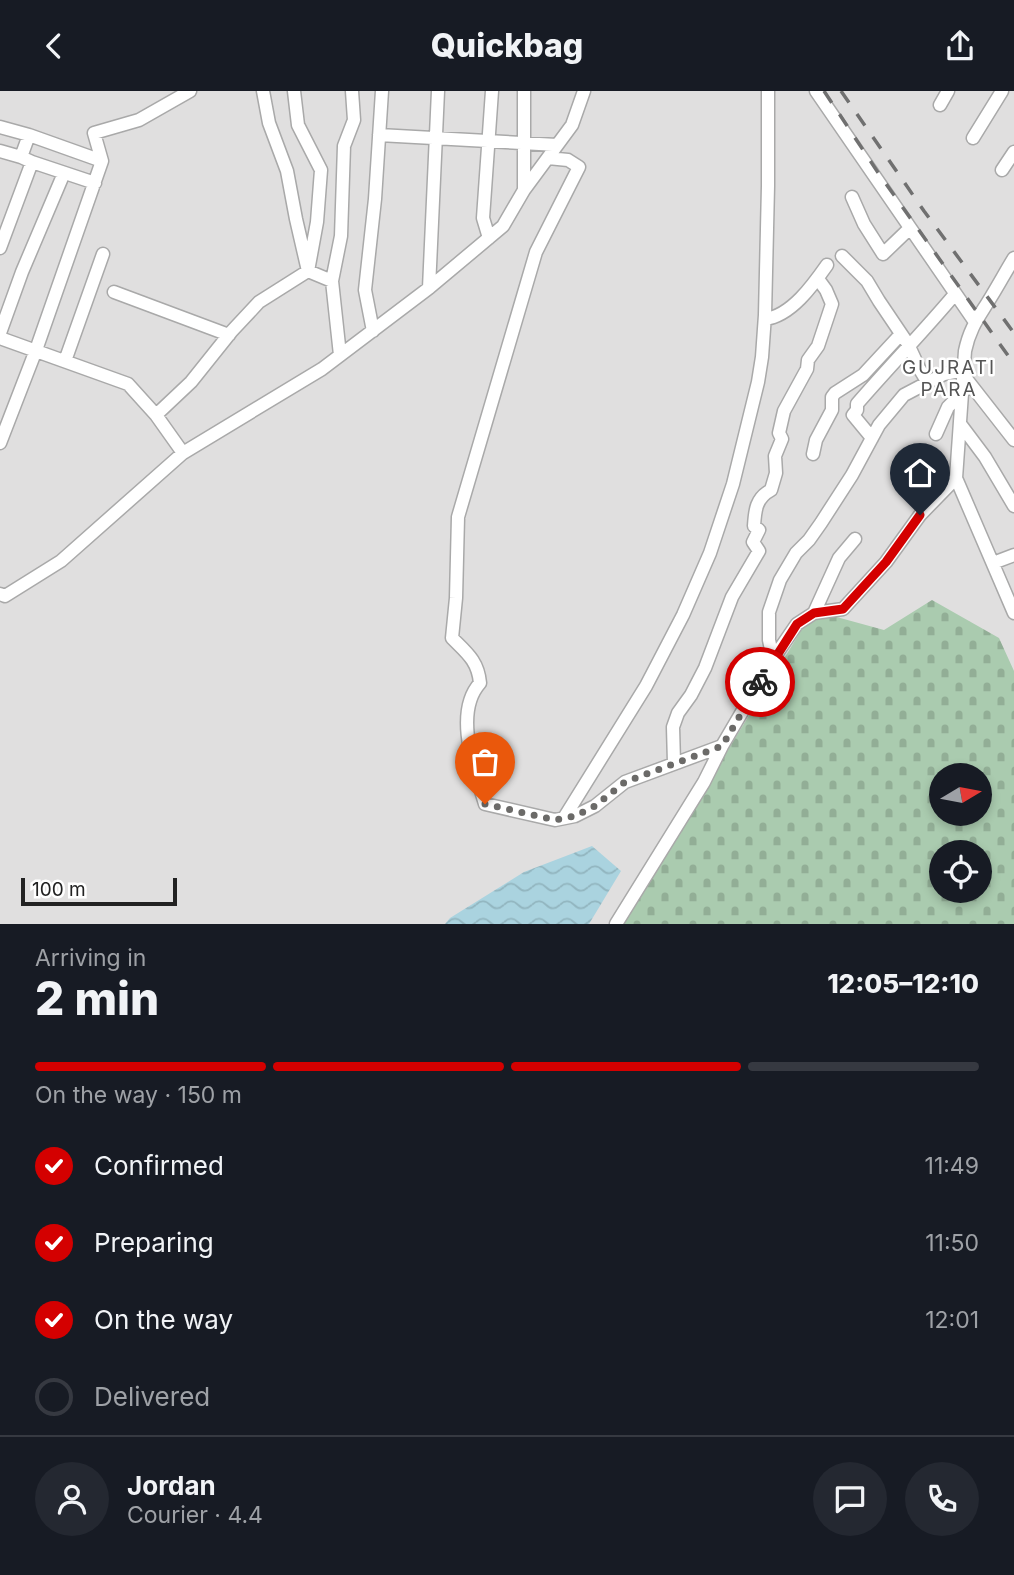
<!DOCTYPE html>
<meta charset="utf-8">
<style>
body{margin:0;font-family:Inter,sans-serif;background:#242831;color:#f1f3f6;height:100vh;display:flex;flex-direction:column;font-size:26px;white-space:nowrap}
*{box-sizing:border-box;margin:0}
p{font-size:23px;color:#9ea1a6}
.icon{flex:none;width:38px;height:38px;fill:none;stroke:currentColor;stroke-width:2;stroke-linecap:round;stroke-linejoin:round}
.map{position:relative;height:833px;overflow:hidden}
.side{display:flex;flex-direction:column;background:#171b24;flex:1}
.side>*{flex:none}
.needle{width:46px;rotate:80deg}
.tools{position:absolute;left:929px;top:672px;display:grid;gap:14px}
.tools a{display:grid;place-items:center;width:63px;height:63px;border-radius:50%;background:#171b24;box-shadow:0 4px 10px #0003;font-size:35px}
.scale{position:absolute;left:21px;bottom:18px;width:156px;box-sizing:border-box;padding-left:7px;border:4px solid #222;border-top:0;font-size:19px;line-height:24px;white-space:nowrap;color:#222;-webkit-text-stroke:5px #fff;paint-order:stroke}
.pin{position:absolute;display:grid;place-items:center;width:60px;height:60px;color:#fff;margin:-72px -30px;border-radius:50% 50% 50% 0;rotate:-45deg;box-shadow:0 0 7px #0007}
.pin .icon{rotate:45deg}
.courier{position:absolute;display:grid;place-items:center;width:70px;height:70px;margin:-35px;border:5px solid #d40000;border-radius:50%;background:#fff;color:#222;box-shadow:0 2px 9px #0007}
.summary em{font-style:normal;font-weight:800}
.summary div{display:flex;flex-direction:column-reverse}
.summary{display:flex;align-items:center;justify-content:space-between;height:119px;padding:0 35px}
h1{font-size:46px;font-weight:800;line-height:52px}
.bar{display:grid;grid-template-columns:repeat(4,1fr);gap:10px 7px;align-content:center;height:84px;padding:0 35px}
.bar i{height:9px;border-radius:5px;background:#363941}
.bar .on{background:#d40000}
.bar p{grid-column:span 4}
.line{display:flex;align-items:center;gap:18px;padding:0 35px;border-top:2px solid #363941}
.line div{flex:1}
.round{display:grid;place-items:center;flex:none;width:74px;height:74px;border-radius:37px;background:#242831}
ol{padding:0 35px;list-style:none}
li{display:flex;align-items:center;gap:21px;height:77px}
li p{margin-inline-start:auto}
li .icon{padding:7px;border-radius:50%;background:#d40000;color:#fff;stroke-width:4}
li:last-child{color:#9ea1a6}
li i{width:38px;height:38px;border:4px solid #363941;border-radius:50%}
header{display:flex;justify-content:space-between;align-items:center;height:91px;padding:0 35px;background:#171b24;font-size:32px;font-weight:800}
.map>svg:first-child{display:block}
</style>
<header><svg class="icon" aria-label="back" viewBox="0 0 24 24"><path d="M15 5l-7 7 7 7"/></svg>Quickbag<svg class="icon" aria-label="share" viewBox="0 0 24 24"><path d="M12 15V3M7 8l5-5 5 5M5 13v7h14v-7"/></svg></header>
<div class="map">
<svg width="1014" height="833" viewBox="0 0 1014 833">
<defs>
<pattern id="cemetery-stones" width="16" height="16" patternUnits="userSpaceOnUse" patternTransform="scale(1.75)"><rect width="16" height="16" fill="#aacbaf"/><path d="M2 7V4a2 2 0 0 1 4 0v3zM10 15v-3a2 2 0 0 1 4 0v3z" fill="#92ae96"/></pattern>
<pattern id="water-waves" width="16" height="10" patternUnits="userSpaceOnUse" patternTransform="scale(1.75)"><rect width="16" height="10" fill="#aad3df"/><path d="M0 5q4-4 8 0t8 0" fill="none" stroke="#92b5bf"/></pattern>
</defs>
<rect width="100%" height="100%" fill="#f2efe9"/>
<path fill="#e0dfdf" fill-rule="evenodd" d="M0 0H1014V833H0ZM942 684H980V723H942ZM942 761H980V800H942Z"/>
<path fill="url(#cemetery-stones)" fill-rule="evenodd" d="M932 509 999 547 1014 580V833H621L807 530 833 525 884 539ZM942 684H980V723H942ZM942 761H980V800H942Z"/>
<path fill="url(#water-waves)" d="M592 755 621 780 589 833H445L450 827 524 781Z"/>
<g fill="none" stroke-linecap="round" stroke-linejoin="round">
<g stroke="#a9a9a9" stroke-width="15">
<path id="minor" d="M263 0 269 32 287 80 296 128 308 180 332 190 340 264
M816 0 975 231
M940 14 948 0
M0 36 29 44 102 70
M379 44 557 54
M973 47 1002 0
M0 60 21 66
M548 67 568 69 579 76 536 161 458 426 456 507 452 547C467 562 478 570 480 592 453 622 475 679 485 713L555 729 575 725 595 715 625 691 722 655
M32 71 95 92
M1002 79 1014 61
M524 99 572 34 584 0
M852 106 864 133 883 163 910 137
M489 147 483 127 492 0
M0 157 32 71 21 66 29 44
M842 165 867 190 879 210 908 253 919 277 928 292
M332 190 341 145 344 55 354 29 352 0
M429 197 438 0
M114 201 229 244
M765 228C791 225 813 194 827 174
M373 240 365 199 375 108 382 0
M0 242 22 181 64 82
M0 247 128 293 156 324 183 362
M65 270 103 163
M964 285 1014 349
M156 324 191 291 231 241 259 211 308 180 317 131 321 79 298 34 294 0
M961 334 985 366 1014 415
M936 343 948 316 963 301
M872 347 853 324 857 319V313C889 276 923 241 955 203
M0 352 36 259 102 70 94 42 139 29 190 0
M813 363 816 349 832 319V306L835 302 863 284 901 243
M956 387 1014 522
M993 472 1014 464
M0 503 5 505 61 470 183 362 322 278 429 197 503 135 524 99V0
M814 522 839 467 855 448
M773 568 769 549V521L780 489 796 462 809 449 821 432 852 384 879 334 904 304 944 283 964 279
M674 672 673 636 678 622 691 604 705 577 732 506 759 460 753 451 759 439 754 435C755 419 756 407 771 399L776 382 775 365 782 348 779 342 784 320 807 278 808 269 818 255 832 213 826 199 818 188
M564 727 646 595 683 524 710 462 733 393 758 291 762 266 765 224 768 95V0
M616 833 704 691 722 655 773 568 797 533 814 522 843 518 886 471 920 424 956 387 965 260C970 236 979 226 991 206 999 193 1006 180 1014 167"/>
</g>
<use href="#minor" stroke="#fff" stroke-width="12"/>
<path stroke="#707070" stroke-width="3.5" stroke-dasharray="14 14" stroke-linecap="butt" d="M824 0 879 83 1014 273
M841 0 924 120 1014 242"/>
</g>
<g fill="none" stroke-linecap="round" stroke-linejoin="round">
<path stroke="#6b6a68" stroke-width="7" stroke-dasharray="0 12.6" d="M485 713 555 729 575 725 595 715 625 691 722 655 760 591"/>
<path stroke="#d40000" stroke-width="9" d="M760 591 797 533 814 522 843 518 886 471 920 424"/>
</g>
<g text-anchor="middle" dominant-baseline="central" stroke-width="5" stroke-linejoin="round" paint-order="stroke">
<g font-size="19" letter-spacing="2" fill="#555" stroke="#fff">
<text x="949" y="276">GUJRATI<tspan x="949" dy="22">PARA</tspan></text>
</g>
</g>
</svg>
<div class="tools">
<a><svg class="needle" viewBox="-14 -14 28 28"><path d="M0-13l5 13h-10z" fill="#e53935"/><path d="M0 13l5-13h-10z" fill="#9ea1a6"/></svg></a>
<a><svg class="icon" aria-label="locate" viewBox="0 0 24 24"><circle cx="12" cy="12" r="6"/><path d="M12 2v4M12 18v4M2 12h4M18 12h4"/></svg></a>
</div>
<div class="scale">100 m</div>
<div class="pin" style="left:485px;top:713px;background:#ea580c"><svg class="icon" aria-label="bag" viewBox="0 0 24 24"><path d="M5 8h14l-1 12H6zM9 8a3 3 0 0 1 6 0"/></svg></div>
<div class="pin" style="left:920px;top:424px;background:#1f2937"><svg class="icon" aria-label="home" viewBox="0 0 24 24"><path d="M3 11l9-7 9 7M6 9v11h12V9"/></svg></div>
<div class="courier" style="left:760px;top:591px"><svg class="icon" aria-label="bike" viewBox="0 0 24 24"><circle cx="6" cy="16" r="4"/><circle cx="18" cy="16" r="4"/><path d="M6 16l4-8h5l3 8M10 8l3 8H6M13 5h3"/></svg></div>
</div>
<section class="side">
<div class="summary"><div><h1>2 min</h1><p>Arriving in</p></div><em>12:05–12:10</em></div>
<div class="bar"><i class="on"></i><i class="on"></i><i class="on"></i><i></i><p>On the way · 150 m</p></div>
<ol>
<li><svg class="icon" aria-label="check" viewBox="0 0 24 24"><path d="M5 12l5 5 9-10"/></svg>Confirmed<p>11:49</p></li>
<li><svg class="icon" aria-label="check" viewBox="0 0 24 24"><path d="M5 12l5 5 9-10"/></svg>Preparing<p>11:50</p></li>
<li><svg class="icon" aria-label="check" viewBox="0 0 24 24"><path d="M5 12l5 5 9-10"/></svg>On the way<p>12:01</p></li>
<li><i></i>Delivered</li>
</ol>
<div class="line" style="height:126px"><a class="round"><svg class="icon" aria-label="person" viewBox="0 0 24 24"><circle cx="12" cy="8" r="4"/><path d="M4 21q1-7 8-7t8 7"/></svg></a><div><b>Jordan</b><p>Courier · 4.4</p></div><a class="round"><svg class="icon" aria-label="chat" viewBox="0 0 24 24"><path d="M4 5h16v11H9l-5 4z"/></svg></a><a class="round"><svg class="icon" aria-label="phone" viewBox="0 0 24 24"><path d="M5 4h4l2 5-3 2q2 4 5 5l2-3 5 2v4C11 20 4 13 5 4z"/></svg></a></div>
</section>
